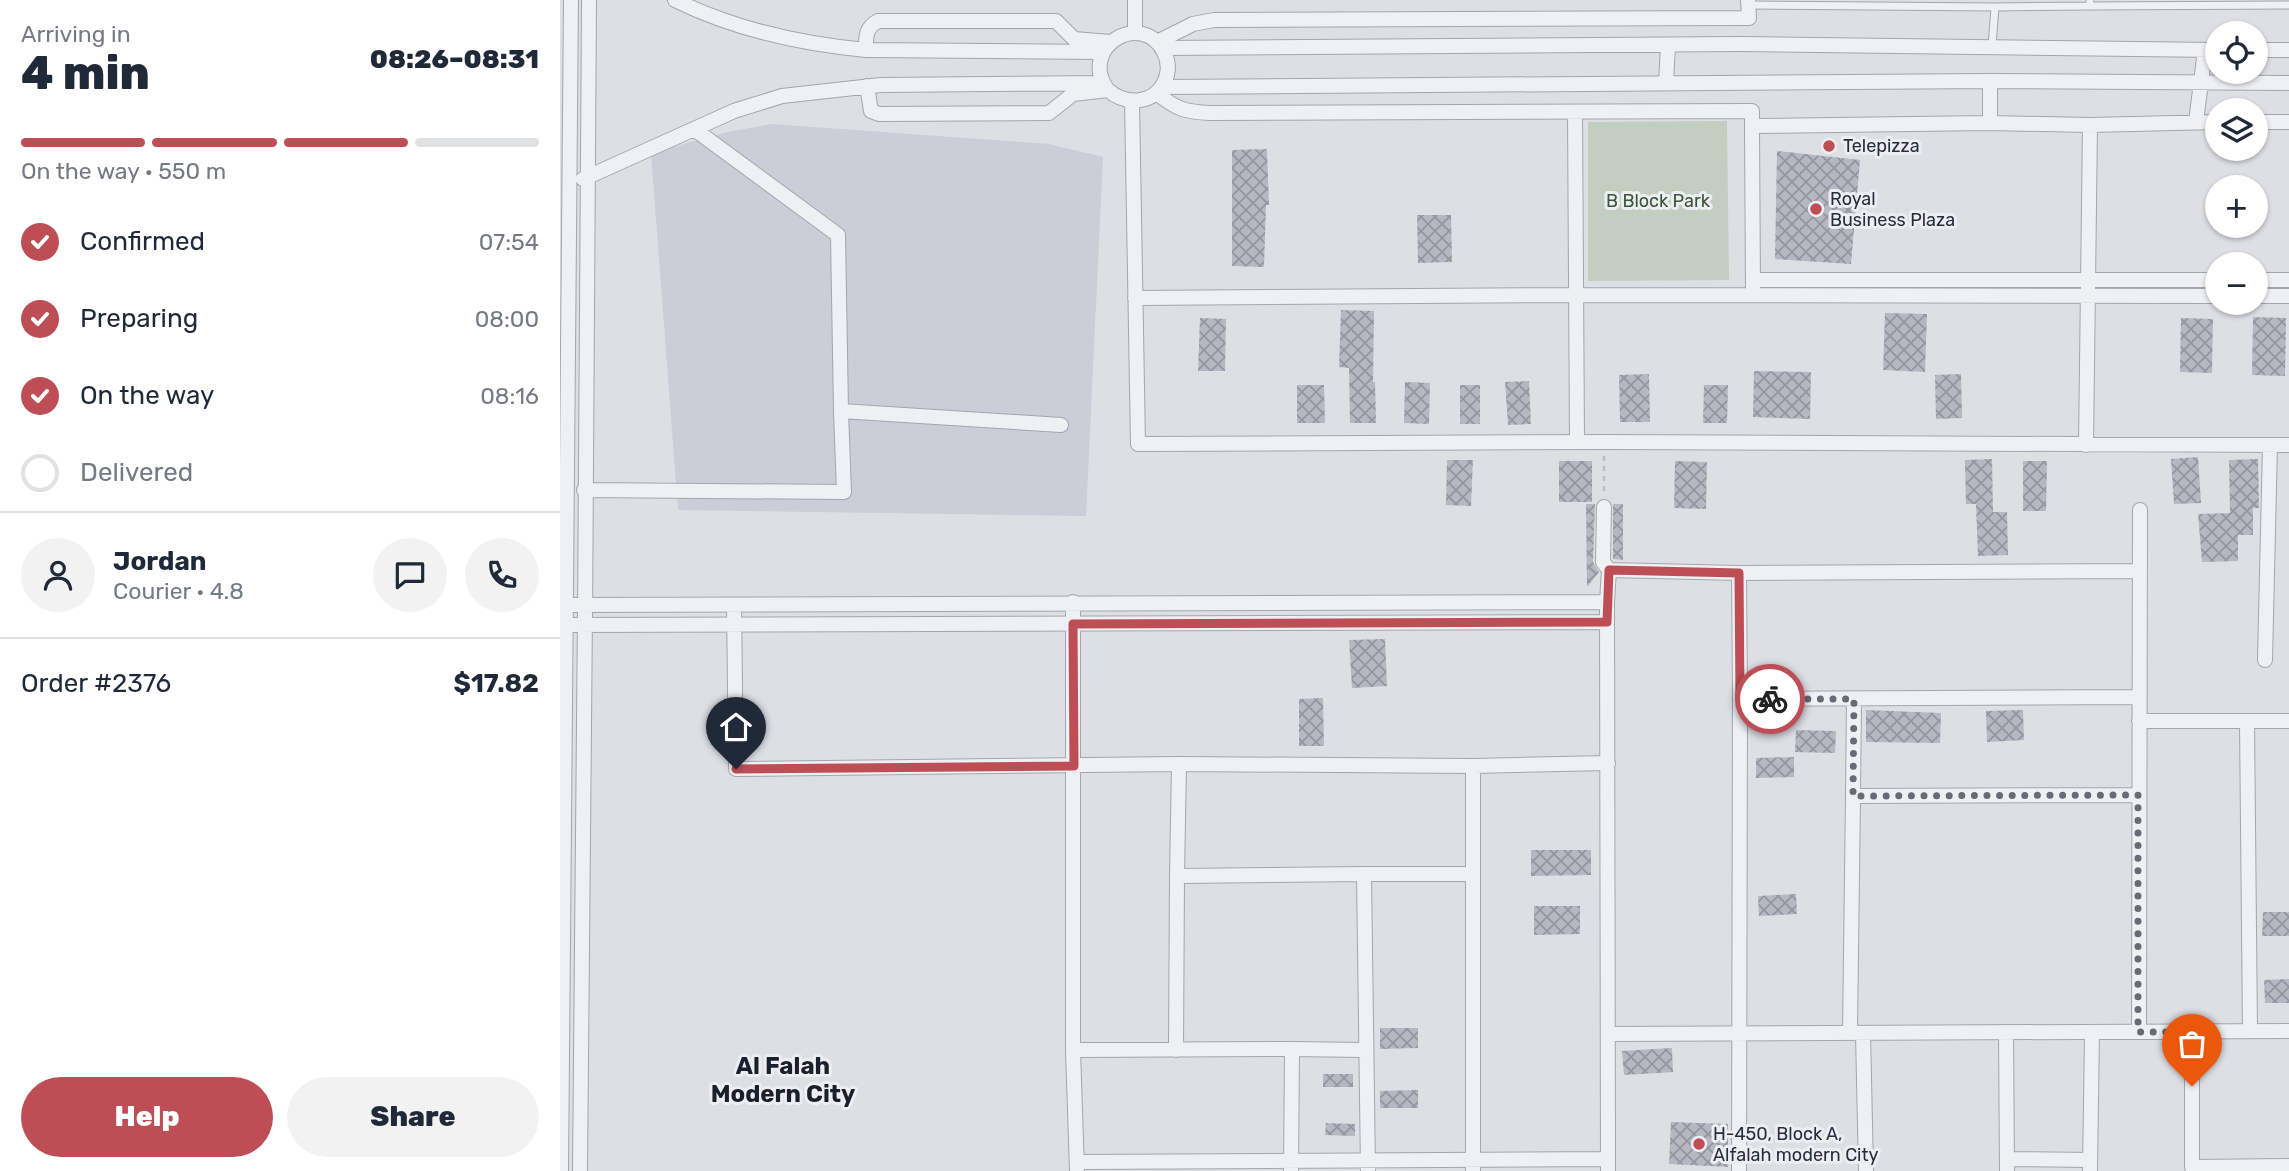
<!DOCTYPE html>
<meta charset="utf-8">
<style>
body{margin:0;font-family:Rubik,sans-serif;background:#f2f2f3;color:#1f2937;height:100vh;display:flex;flex-direction:column;font-size:26px;white-space:nowrap}
*{box-sizing:border-box;margin:0}
p{font-size:23px;color:#747a83}
.icon{flex:none;width:38px;height:38px;fill:none;stroke:currentColor;stroke-width:2;stroke-linecap:round;stroke-linejoin:round}
.map{position:relative;flex:1;overflow:hidden}
.drawer{display:flex;flex-direction:column;background:#fff;width:560px}
.drawer>*{flex:none}
.fabs{position:absolute;left:1645px;top:21px;display:grid;gap:14px}
.fabs a{display:grid;place-items:center;width:63px;height:63px;border-radius:50%;background:#fff;box-shadow:0 2px 5px #0004;font-size:35px}
.pin{position:absolute;display:grid;place-items:center;width:60px;height:60px;color:#fff;margin:-72px -30px;border-radius:50% 50% 50% 0;rotate:-45deg;box-shadow:0 0 7px #0007}
.pin .icon{rotate:45deg}
.courier{position:absolute;display:grid;place-items:center;width:70px;height:70px;margin:-35px;border:5px solid #be4e56;border-radius:50%;background:#fff;color:#222;box-shadow:0 2px 9px #0007}
.overview em{font-style:normal;font-weight:800}
.overview div{display:flex;flex-direction:column-reverse}
.overview{display:flex;align-items:center;justify-content:space-between;height:119px;padding:0 21px}
h1{font-size:46px;font-weight:800;line-height:52px}
.bar{display:grid;grid-template-columns:repeat(4,1fr);gap:10px 7px;align-content:center;height:84px;padding:0 21px}
.bar i{height:9px;border-radius:5px;background:#e0e1e3}
.bar .current{background:#be4e56}
.bar p{grid-column:span 4}
.line{display:flex;align-items:center;gap:18px;padding:0 21px;border-top:2px solid #e0e1e3}
.line div{flex:1}
.round{display:grid;place-items:center;flex:none;width:74px;height:74px;border-radius:37px;background:#f2f2f3}
ol{padding:0 21px;list-style:none}
li{display:flex;align-items:center;gap:21px;height:77px}
li p{margin-inline-start:auto}
li .icon{padding:7px;border-radius:50%;background:#be4e56;color:#fff;stroke-width:4}
li:last-child{color:#747a83}
li i{width:38px;height:38px;border:4px solid #e0e1e3;border-radius:50%}
.primary-button{display:flex;gap:14px;margin-top:auto;padding:14px 21px}
.primary-button a{flex:1;height:80px;border-radius:42px;background:#be4e56;color:#fff;font-size:28px;font-weight:800;line-height:80px;text-align:center}
.primary-button a+a{background:#f2f2f3;color:#1f2937}
main{display:flex;flex:1;min-height:0}
.map>svg:first-child{display:block}
</style>
<main>
<section class="drawer">
<div class="overview"><div><h1>4 min</h1><p>Arriving in</p></div><em>08:26–08:31</em></div>
<div class="bar"><i class="current"></i><i class="current"></i><i class="current"></i><i></i><p>On the way · 550 m</p></div>
<ol>
<li><svg class="icon" aria-label="check" viewBox="0 0 24 24"><path d="M5 12l5 5 9-10"/></svg>Confirmed<p>07:54</p></li>
<li><svg class="icon" aria-label="check" viewBox="0 0 24 24"><path d="M5 12l5 5 9-10"/></svg>Preparing<p>08:00</p></li>
<li><svg class="icon" aria-label="check" viewBox="0 0 24 24"><path d="M5 12l5 5 9-10"/></svg>On the way<p>08:16</p></li>
<li><i></i>Delivered</li>
</ol>
<div class="line" style="height:126px"><a class="round"><svg class="icon" aria-label="person" viewBox="0 0 24 24"><circle cx="12" cy="8" r="4"/><path d="M4 21q1-7 8-7t8 7"/></svg></a><div><b>Jordan</b><p>Courier · 4.8</p></div><a class="round"><svg class="icon" aria-label="chat" viewBox="0 0 24 24"><path d="M4 5h16v11H9l-5 4z"/></svg></a><a class="round"><svg class="icon" aria-label="phone" viewBox="0 0 24 24"><path d="M5 4h4l2 5-3 2q2 4 5 5l2-3 5 2v4C11 20 4 13 5 4z"/></svg></a></div>
<div class="line" style="height:91px"><div>Order #2376</div><b>$17.82</b></div>
<div class="primary-button"><a>Help</a><a>Share</a></div>
</section>
<div class="map">
<svg width="1729" height="1171" viewBox="0 0 1729 1171">
<defs>
<pattern id="building-cross-hatch" width="8" height="8" patternUnits="userSpaceOnUse" patternTransform="scale(1.75)"><rect width="8" height="8" fill="#b5b8c1"/><path d="M0 0l8 8M0 8l8-8" fill="none" stroke="#93969e"/></pattern>
</defs>
<rect width="100%" height="100%" fill="#dddfe5"/>
<path fill="#cbced6" d="M212 124 489 144 543 157 526 516 118 510 91 153 167 132Z"/>
<path fill="#c2cebf" d="M1167 121 1169 280 1028 281V122Z"/>
<path fill="url(#building-cross-hatch)" d="M707 149 709 205H706L704 267 672 266V150Z
M1217 151 1300 160 1291 264 1215 259Z
M857 215H891L892 262 858 263Z
M781 310 814 311 813 382H815L816 423H790L789 368 779 367Z
M1325 313 1367 314 1365 372 1323 370Z
M1693 317 1726 318 1725 376 1692 375Z
M640 318 666 319 665 371H638Z
M1621 318 1653 319 1652 373 1620 372Z
M1194 371 1251 372 1250 419 1193 417Z
M1089 374 1090 422H1060L1059 375Z
M1401 374 1402 418 1376 419 1375 375Z
M969 381 971 424 948 425 945 382Z
M845 382 870 383 869 424 844 423Z
M737 385H764L765 423H737Z
M900 385H920V424H900Z
M1144 385H1168L1167 423H1143Z
M1638 457 1641 503 1614 504 1611 459Z
M1432 459 1433 512H1447L1448 555 1418 556 1416 504H1406L1405 460Z
M1698 459 1699 508H1693V535H1678V561L1642 562 1638 514 1670 513 1669 460Z
M887 460H913L911 506 886 505Z
M999 461H1032V502H999Z
M1115 461 1147 462 1146 509 1114 508Z
M1463 461H1487L1486 511H1463Z
M1026 504H1035L1033 562 1039 572 1027 587Z
M1053 504H1063V560L1053 559Z
M825 639 827 686 792 688 789 640Z
M763 698 764 746H739V699Z
M1306 710 1381 713 1380 743 1306 742Z
M1463 710 1464 740 1427 742 1426 711Z
M1236 730 1276 731 1275 753 1235 752Z
M1234 757V777L1196 778V758Z
M971 850H1031V875L971 876Z
M1236 894 1237 914 1199 916 1198 896Z
M974 906H1020V934L974 935Z
M1703 912H1729V936H1702Z
M1729 979V1003H1705L1704 980Z
M820 1028H858V1048L820 1049Z
M1112 1048 1113 1072 1064 1075 1062 1051Z
M763 1074H793V1087H763Z
M858 1090V1108H820V1091Z
M1111 1122 1168 1124V1167L1109 1164Z
M766 1123 795 1124V1136L765 1135Z"/>
<g fill="none" stroke-linecap="round" stroke-linejoin="round">
<g stroke="#a3a6ae" stroke-width="9">
<path id="service" d="M1189 5 1435 7 1432 46
M1530 6 1729 5
M1435 7 1530 6V0"/>
</g>
<g stroke="#a3a6ae" stroke-width="16">
<path id="minor" d="M115 0C174 29 241 44 306 50L543 52
M575 33V0
M597 42 633 24 654 20 1189 18 1188 0
M602 48 1180 44 1657 50
M306 50C306 37 305 28 318 21H496L514 39 550 42
M1696 50H1729
M1430 81V123
M1106 83 1108 45
M307 86 311 111 319 114 489 113 513 94 548 90C565 105 592 105 604 83 609 73 609 62 604 52 582 9 518 47 547 89
M602 87 1430 81 1729 83
M596 93C617 109 624 112 650 113L1192 111V126L1430 123 1530 125 1657 122
M572 101 578 444 1045 442 1729 445
M1015 112 1017 442
M1636 122 1645 50
M1696 122H1729
M1192 126 1193 290
M134 129 278 235 281 411 501 425
M23 179 174 111 222 96 321 85 543 83
M1193 280H1657
M1696 280H1729
M1696 296H1729
M575 298 1016 295 1657 296
M1526 445 1530 125
M24 490 284 492 281 411
M1044 507 1043 562 1049 570
M1179 573 1180 699
M513 602V1050L517 1171
M1047 602 1049 570 1179 573 1579 571
M5 605 1047 602 1048 1171
M174 605 176 769 619 764 913 766V1171
M5 625 1047 622
M1705 660 1710 445
M1579 721H1729
M1687 721 1690 1031
M913 766 1048 763
M1293 796 1294 699
M804 874H912
M617 876 619 764
M1446 1032 1447 1171
M1579 1032 1580 510
M1632 1032V1167L1729 1166
M1290 1033 1293 796 1578 795
M1303 1033 1306 1171
M1048 1034 1729 1031
M732 1049 806 1050
M513 1050 732 1049 731 1171
M616 1050 617 876 804 874 808 1171
M1447 1159 1530 1160
M517 1162 1048 1159
M1 1171 11 0
M20 1171C22 781 29 390 29 0
M1179 1171 1180 699 1579 697
M1530 1171 1532 1032"/>
</g>
<path stroke="#bbbdc4" stroke-width="2.5" stroke-dasharray="5 5" stroke-linecap="butt" d="M1044 491V456"/>
<use href="#service" stroke="#eff0f4" stroke-width="7"/>
<use href="#minor" stroke="#eff0f4" stroke-width="14"/>
</g>
<g fill="none" stroke-linecap="round" stroke-linejoin="round">
<path stroke="#676b76" stroke-width="7" stroke-dasharray="0 12.6" d="M1210 699H1294L1293 796 1578 795V1032H1633L1632 1086"/>
<path stroke="#be4e56" stroke-width="9" d="M176 769 514 766 513 624 1047 622 1049 570 1179 573 1180 699H1210"/>
</g>
<g fill="#be4e56" stroke="#eceef3" stroke-width="2.5">
<circle cx="1269" cy="146" r="7"/>
<circle cx="1256" cy="209" r="7"/>
<circle cx="1139" cy="1144" r="7"/>
</g>
<g text-anchor="middle" dominant-baseline="central" stroke-width="6" stroke-linejoin="round" paint-order="stroke">
<g font-size="18" fill="#282d3a" stroke="#eceef3" text-anchor="start">
<text x="1283" y="146">Telepizza</text>
<text x="1270" y="199">Royal<tspan x="1270" dy="21">Business Plaza</tspan></text>
<text x="1153" y="1134">H-450, Block A,<tspan x="1153" dy="21">Alfalah modern City</tspan></text>
</g>
<g font-size="18" fill="#3a5437" stroke="#eceef3">
<text x="1098" y="201">B Block Park</text>
</g>
<g font-size="24" font-weight="bold" fill="#1a1f2b" stroke="#eceef3">
<text x="223" y="1066">Al Falah<tspan x="223" dy="28">Modern City</tspan></text>
</g>
</g>
</svg>
<div class="fabs">
<a><svg class="icon" aria-label="locate" viewBox="0 0 24 24"><circle cx="12" cy="12" r="6"/><path d="M12 2v4M12 18v4M2 12h4M18 12h4"/></svg></a>
<a><svg class="icon" aria-label="layers" viewBox="0 0 24 24"><path d="M12 4l9 5-9 5-9-5zM3 14l9 5 9-5"/></svg></a>
<a>+</a>
<a>−</a>
</div>
<div class="pin" style="left:1632px;top:1086px;background:#ea580c"><svg class="icon" aria-label="bag" viewBox="0 0 24 24"><path d="M5 8h14l-1 12H6zM9 8a3 3 0 0 1 6 0"/></svg></div>
<div class="pin" style="left:176px;top:769px;background:#1f2937"><svg class="icon" aria-label="home" viewBox="0 0 24 24"><path d="M3 11l9-7 9 7M6 9v11h12V9"/></svg></div>
<div class="courier" style="left:1210px;top:699px"><svg class="icon" aria-label="bike" viewBox="0 0 24 24"><circle cx="6" cy="16" r="4"/><circle cx="18" cy="16" r="4"/><path d="M6 16l4-8h5l3 8M10 8l3 8H6M13 5h3"/></svg></div>
</div>
</main>
